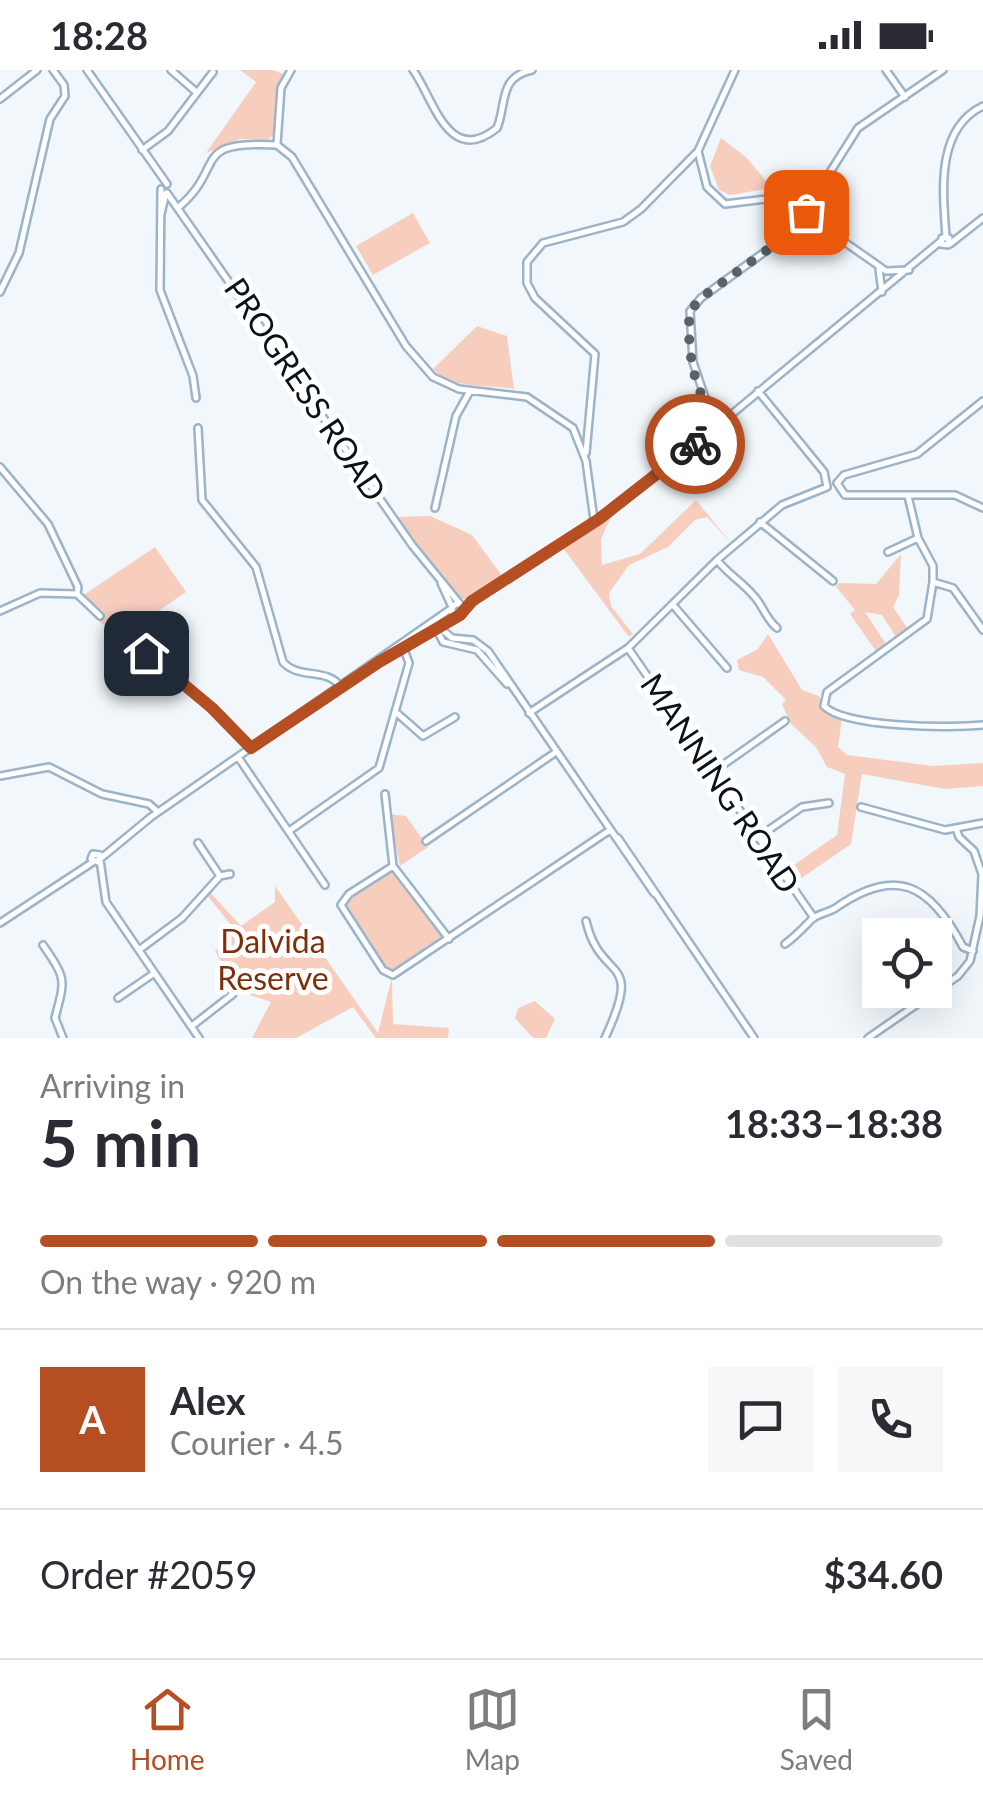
<!DOCTYPE html>
<meta charset="utf-8">
<style>
body{margin:0;font-family:Lato,sans-serif;background:#f7f7f7;color:#2b2b33;height:100vh;display:flex;flex-direction:column;font-size:38px;white-space:nowrap}
*{box-sizing:border-box;margin:0}
p{font-size:32px;color:#7c7c81}
.icon{flex:none;width:55px;height:55px;fill:none;stroke:currentColor;stroke-width:2;stroke-linecap:round;stroke-linejoin:round}
.map{position:relative;height:968px;overflow:hidden}
.details{display:flex;flex-direction:column;background:#fff;flex:1}
.details>*{flex:none}
.tools{position:absolute;left:862px;top:848px;display:grid;gap:20px}
.tools a{display:grid;place-items:center;width:90px;height:90px;border-radius:0px;background:#fff;box-shadow:0 10px 40px #0002;font-size:50px}
.pin{position:absolute;display:grid;place-items:center;width:85px;height:85px;color:#fff;margin:-42px;border-radius:20px;box-shadow:0 5px 15px #0006}
.courier{position:absolute;display:grid;place-items:center;width:100px;height:100px;margin:-50px;border:8px solid #b54f22;border-radius:50%;background:#fff;color:#222;box-shadow:0 2px 12px #0007}
.overview em{font-style:normal;font-weight:700}
.overview div{display:flex;flex-direction:column-reverse}
.overview{display:flex;align-items:center;justify-content:space-between;height:170px;padding:0 40px}
h1{font-size:65px;font-weight:700;line-height:75px}
.bar{display:grid;grid-template-columns:repeat(4,1fr);gap:15px 10px;align-content:center;height:120px;padding:0 40px}
.bar i{height:12px;border-radius:8px;background:#e1e1e2}
.bar .on{background:#b54f22}
.bar p{grid-column:span 4}
.line{display:flex;align-items:center;gap:25px;padding:0 40px;border-top:2px solid #e1e1e2}
.line div{flex:1}
.round{display:grid;place-items:center;flex:none;width:105px;height:105px;border-radius:0px;background:#f7f7f7}
.status{display:flex;justify-content:space-between;align-items:center;height:70px;padding:0 50px;background:#fff;direction:ltr}
.status svg{height:28px;fill:currentColor}
.tabs{display:flex;justify-content:space-around;align-items:center;height:140px;border-top:2px solid #e1e1e2;background:#fff;font-size:28px;color:#7c7c81}
.tabs a{display:grid;justify-items:center;gap:5px}
.tabs .on{color:#b54f22}
.map>svg:first-child{display:block}
</style>
<div class="status"><b>18:28</b><svg viewBox="0 0 49 12"><path d="M0 12V9h3v3zM5 12V6h3v6zM10 12V3h3v9zM15 12V0h3v12zM26 1h20v11H26zM47 4h2v5h-2z"/></svg></div>
<div class="map">
<svg width="983" height="968" viewBox="0 0 983 968">
<rect width="100%" height="100%" fill="#f1f7fb"/>
<path fill="#f7cebe" d="M240 0H273L283 4 275 63 268 70 240 69 206 83 256 12Z
M721 68 747 88 772 118 730 125 719 120 710 96Z
M413 143 430 173 373 205 356 176Z
M477 256 507 266 514 319C487 314 454 320 433 299Z
M696 430 730 472 707 447 695 450 668 477 629 495 609 523 611 536 633 564 629 567 563 478 613 442 601 469 602 495 640 484Z
M430 446 472 465 503 507 469 530 458 528 396 447Z
M155 477 186 522 125 564 115 552 109 559 99 551 104 543 82 526Z
M901 484 899 525 893 537 908 559 896 567 882 545 865 542 886 574 876 581 850 544 855 540 836 517 839 513 876 514Z
M768 564 802 620 819 626 828 645 842 648 838 677 847 685 933 696 983 693V716L945 719 862 704 851 774 796 812 788 799 837 765 845 704 827 697 816 677 791 654 782 634 786 630 763 607 739 600 737 590 758 579Z
M389 744 406 746 428 777 400 796Z
M395 798 444 868 394 903 385 899 343 835 388 799Z
M275 816 378 963 392 907 393 954 449 958 448 968H376L353 937 296 968H252L271 932 238 921 215 881 236 861 206 824 209 821 241 856 275 832Z
M535 931 555 949 546 968H533L515 948 518 938Z"/>
<g fill="none" stroke-linecap="round" stroke-linejoin="round">
<g stroke="#9bb4c9" stroke-width="10">
<path id="minor" d="M87 0 167 114
M171 0 195 21
M413 0C433 27 448 98 497 58 507 34 498 7 532 0
M886 0 905 27
M0 29 37 0
M277 74 281 18 291 0
M277 75 292 87 406 276 433 307 459 319 527 327 573 358 586 391 594 450
M142 80 168 61 213 2
M698 81 707 117 725 134 808 124
M161 119 160 220 193 306 196 328
M167 123 412 475 460 534
M808 124 806 143 816 152 820 147 815 126 810 123
M815 126 858 58 943 0
M180 136C226 96 190 70 277 75
M161 144 166 123
M816 152 886 201 909 200
M946 167C943 123 935 59 983 36
M942 168H949L948 175 941 174Z
M950 174 983 148
M879 199 882 222
M0 222 19 183 50 49 65 26 64 15 53 0
M983 331 917 384 844 405 837 413 845 425H955L983 438
M715 357 693 292 690 241 701 228 810 149
M198 358 202 430 256 497 283 592C299 610 327 597 341 617
M586 383 595 284 535 228 527 213V192L543 173 623 152 641 139 698 81 735 0
M0 397 48 454 78 517 77 524 100 546
M908 426 918 468 933 496V512L953 518 983 560
M435 438 456 346 470 321
M760 452 833 511
M888 482 918 468
M717 490C728 504 742 512 753 525 763 535 765 548 777 558
M933 512 927 549 827 622 824 636C846 658 951 658 983 655
M441 513 452 537
M452 540a6 6 0 1 1 12 0a6 6 0 1 1-12 0Z
M673 535 727 598
M0 541 40 523 77 524
M463 543 472 531 599 449 686 382 941 171
M433 552 452 568 473 570 488 581 654 823
M433 552 443 572 477 580 507 614
M113 557 201 628 251 678
M628 578 814 848
M379 592 459 546
M529 643 628 578 717 490 782 435 827 417 824 402 758 321
M398 644 423 666 455 647
M238 687 325 815
M713 702 785 651
M0 706 49 697 102 724 149 734 158 742
M385 724 393 796 449 869
M861 737 945 760 983 753
M289 761 379 698 409 593 402 574
M618 768 754 968
M757 768 802 737 829 733
M426 771 556 682
M198 773 220 806
M93 784 100 785 98 792 91 789Z
M100 789 151 747 452 538
M100 790 106 832 199 968
M393 796 349 824 341 835 383 900 393 905 610 760
M586 851C601 915 645 882 605 968
M0 853 93 792
M785 874C796 866 804 857 813 848 817 845 828 842 834 839 896 795 930 814 963 877L973 881
M43 875C67 910 65 909 55 948L63 968
M139 880 182 848 220 806 230 804
M118 928 153 904
M192 956 233 924
M868 968 958 906 970 891 980 846 982 804 974 781 959 767 956 758"/>
</g>
<use href="#minor" stroke="#fff" stroke-width="5"/>
</g>
<g fill="none" stroke-linecap="round" stroke-linejoin="round">
<path stroke="#5a6268" stroke-width="10" stroke-dasharray="0 18" d="M695 374 722 351C693 332 686 273 690 241L701 228 810 149 806 142"/>
<path stroke="#b54f22" stroke-width="12" d="M146 583 212 638 251 678 379 592 460 545 472 531 599 449 695 374"/>
</g>
<g text-anchor="middle" dominant-baseline="central" stroke-width="10" stroke-linejoin="round" paint-order="stroke">
<g font-size="32" fill="#091219" stroke="#fff">
<text transform="translate(306 319) rotate(56)">PROGRESS ROAD</text>
<text transform="translate(721 713) rotate(56)">MANNING ROAD</text>
</g>
<g font-size="32" fill="#7c2f08" stroke="#fff">
<text x="273" y="870">Dalvida<tspan x="273" dy="37">Reserve</tspan></text>
</g>
</g>
</svg>
<div class="tools">
<a><svg class="icon" aria-label="locate" viewBox="0 0 24 24"><circle cx="12" cy="12" r="6"/><path d="M12 2v4M12 18v4M2 12h4M18 12h4"/></svg></a>
</div>
<div class="pin" style="left:806px;top:142px;background:#ea580c"><svg class="icon" aria-label="bag" viewBox="0 0 24 24"><path d="M5 8h14l-1 12H6zM9 8a3 3 0 0 1 6 0"/></svg></div>
<div class="pin" style="left:146px;top:583px;background:#1f2937"><svg class="icon" aria-label="home" viewBox="0 0 24 24"><path d="M3 11l9-7 9 7M6 9v11h12V9"/></svg></div>
<div class="courier" style="left:695px;top:374px"><svg class="icon" aria-label="bike" viewBox="0 0 24 24"><circle cx="6" cy="16" r="4"/><circle cx="18" cy="16" r="4"/><path d="M6 16l4-8h5l3 8M10 8l3 8H6M13 5h3"/></svg></div>
</div>
<section class="details">
<div class="overview"><div><h1>5 min</h1><p>Arriving in</p></div><em>18:33–18:38</em></div>
<div class="bar"><i class="on"></i><i class="on"></i><i class="on"></i><i></i><p>On the way · 920 m</p></div>
<div class="line" style="height:180px"><b class="round" style="background:#b54f22;color:#fff">A</b><div><b>Alex</b><p>Courier · 4.5</p></div><a class="round"><svg class="icon" aria-label="chat" viewBox="0 0 24 24"><path d="M4 5h16v11H9l-5 4z"/></svg></a><a class="round"><svg class="icon" aria-label="phone" viewBox="0 0 24 24"><path d="M5 4h4l2 5-3 2q2 4 5 5l2-3 5 2v4C11 20 4 13 5 4z"/></svg></a></div>
<div class="line" style="height:130px"><div>Order #2059</div><b>$34.60</b></div>
</section>
<nav class="tabs">
<a class="on"><svg class="icon" aria-label="home" viewBox="0 0 24 24"><path d="M3 11l9-7 9 7M6 9v11h12V9"/></svg>Home</a>
<a><svg class="icon" aria-label="map" viewBox="0 0 24 24"><path d="M3 6l6-2 6 2 6-2v14l-6 2-6-2-6 2zM9 4v14M15 6v14"/></svg>Map</a>
<a><svg class="icon" aria-label="saved" viewBox="0 0 24 24"><path d="M7 4h10v16l-5-4-5 4z"/></svg>Saved</a>
</nav>
